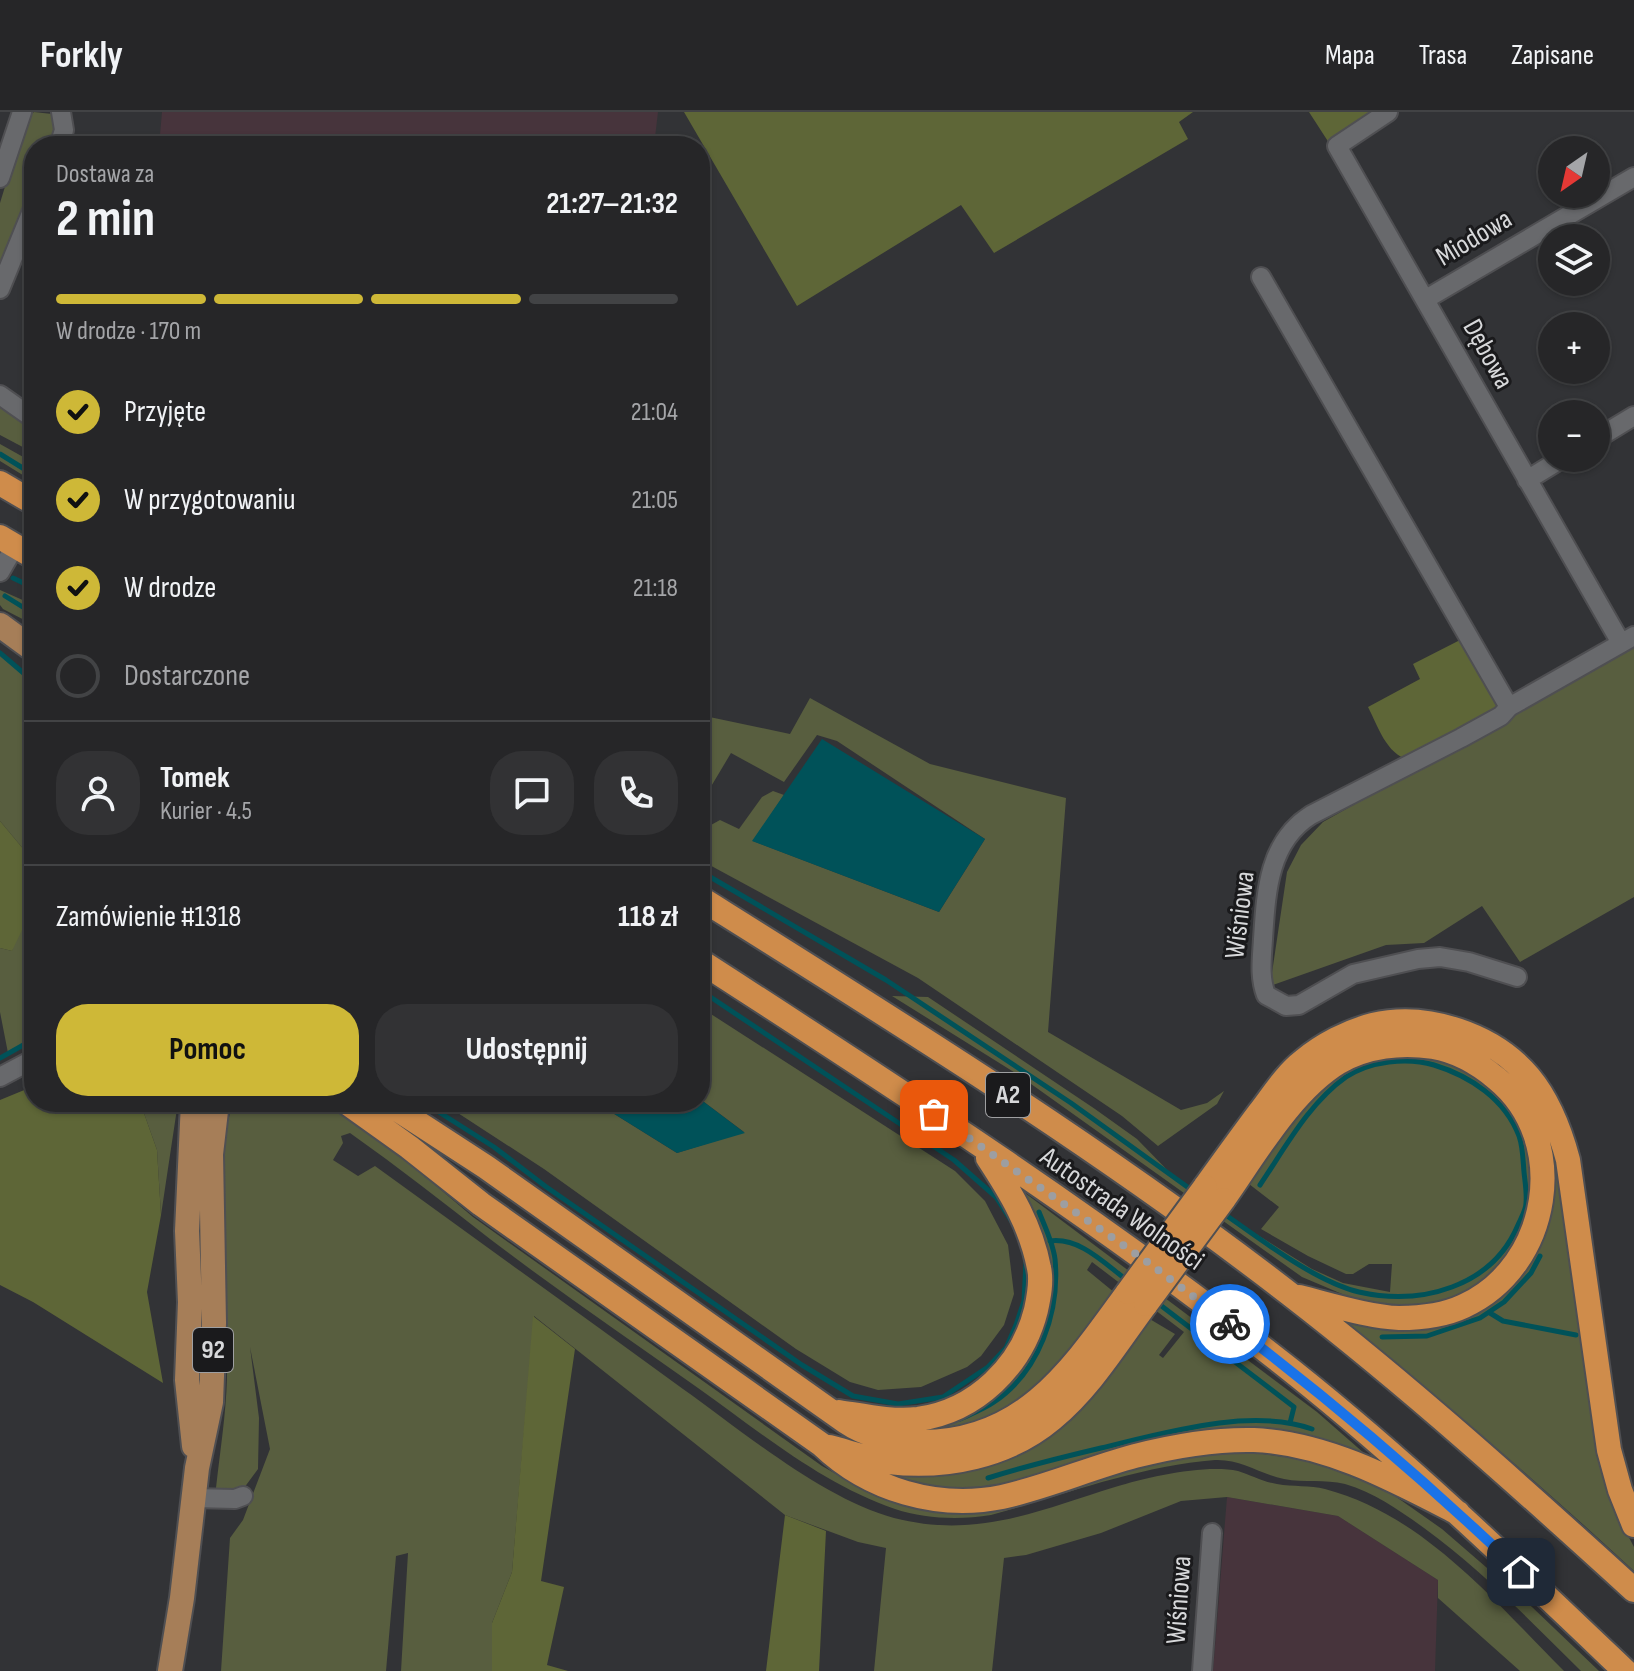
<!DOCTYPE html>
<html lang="pl">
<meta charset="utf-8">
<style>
body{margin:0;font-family:"Sofia Sans Condensed",sans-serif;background:#323234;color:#f1f3f6;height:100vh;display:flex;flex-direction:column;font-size:30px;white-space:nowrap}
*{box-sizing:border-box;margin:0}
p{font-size:26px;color:#a4a5a8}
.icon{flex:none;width:44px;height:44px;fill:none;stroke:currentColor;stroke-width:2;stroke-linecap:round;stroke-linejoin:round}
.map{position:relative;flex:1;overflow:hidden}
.drawer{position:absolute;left:24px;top:24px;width:686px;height:976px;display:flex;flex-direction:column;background:#262628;border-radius:32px;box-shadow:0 2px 6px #0004,0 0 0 2px #424345}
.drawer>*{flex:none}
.needle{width:52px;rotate:214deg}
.fabs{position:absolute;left:1538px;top:24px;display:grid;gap:16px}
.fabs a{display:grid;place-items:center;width:72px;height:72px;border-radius:50%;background:#262628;box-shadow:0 2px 6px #0004,0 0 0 2px #424345;font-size:40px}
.pin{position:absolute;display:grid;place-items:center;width:68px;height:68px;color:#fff;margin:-34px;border-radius:16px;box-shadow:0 4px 12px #0006}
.courier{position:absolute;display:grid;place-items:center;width:80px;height:80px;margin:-40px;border:6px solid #1a73e8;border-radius:50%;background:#fff;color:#222;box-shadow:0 2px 10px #0007}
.head em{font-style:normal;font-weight:700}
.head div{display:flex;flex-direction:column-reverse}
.head{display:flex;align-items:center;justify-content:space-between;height:136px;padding:0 32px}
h1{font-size:52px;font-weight:700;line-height:60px}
.bar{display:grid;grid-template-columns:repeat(4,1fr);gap:12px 8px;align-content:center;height:96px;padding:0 32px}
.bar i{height:10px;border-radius:6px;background:#424345}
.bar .current{background:#ceb837}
.bar p{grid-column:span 4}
.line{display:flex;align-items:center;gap:20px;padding:0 32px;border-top:2px solid #424345}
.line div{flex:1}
.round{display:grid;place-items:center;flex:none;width:84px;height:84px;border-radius:32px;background:#323234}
ol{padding:0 32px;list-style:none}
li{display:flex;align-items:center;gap:24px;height:88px}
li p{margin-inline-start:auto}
li .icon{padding:8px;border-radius:50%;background:#ceb837;color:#111;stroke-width:4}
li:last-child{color:#a4a5a8}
li i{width:44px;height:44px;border:4px solid #424345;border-radius:50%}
.action{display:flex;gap:16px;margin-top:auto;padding:16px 32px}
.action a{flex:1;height:92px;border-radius:32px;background:#ceb837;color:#111;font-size:32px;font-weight:700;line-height:92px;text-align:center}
.action a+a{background:#323234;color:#f1f3f6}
header{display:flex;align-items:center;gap:48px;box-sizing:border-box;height:112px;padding:0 40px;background:#262628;border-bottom:2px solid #424345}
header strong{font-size:38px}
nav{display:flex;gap:44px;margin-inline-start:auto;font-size:28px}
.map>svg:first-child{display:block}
</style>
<header>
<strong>Forkly</strong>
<nav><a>Mapa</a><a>Trasa</a><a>Zapisane</a></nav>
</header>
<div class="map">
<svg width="1634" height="1559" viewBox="0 0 1634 1559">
<rect width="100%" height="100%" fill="#323336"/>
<path fill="#47343c" d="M162 0H658L654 34H159Z
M1227 1385 1338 1404 1438 1468 1435 1559H1213Z"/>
<path fill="#585e3f" d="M34 0 52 2C58 13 55 23 50 34H34V73L0 157V91L26 6Z
M0 292 34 317V341L0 323Z
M0 332 34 351V370L0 349Z
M0 478 34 493V513L3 497 0 493Z
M1634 535V785L1520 850 1482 794 1424 831 1386 833 1270 874 1287 760 1301 733 1323 710Z
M0 540 34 567V925L8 941 0 900V836L12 839 25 739 0 709Z
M810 586 930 652 1066 686 1048 920 1181 998 1207 991 1224 979 1217 992 1158 1034 1122 1004 918 866 704 750 700 746V719L720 708 739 717 762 685 773 679 784 683 753 729 939 800 985 727 837 629 817 623 784 670 731 641 700 693V603L790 622Z
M892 884 928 885 1095 997 1137 1027 1178 1069 1229 1105 1312 1157 1343 1171 1390 1180 1392 1152H1369L1353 1162H1346L1308 1144 1261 1117 1279 1095 1249 1072 1286 1015 1313 984 1342 961 1368 949 1394 943 1438 946 1477 963 1515 1004 1533 1044 1529 1108 1515 1135 1484 1169 1460 1184 1435 1191 1390 1195 1361 1190 1302 1165 1017 962Z
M700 895 955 1059 985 1089 1008 1133 1014 1182 1004 1213 981 1244 967 1255 921 1275 878 1278 850 1270 796 1237 544 1057 441 990H595L677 1041 744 1020 700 987V913L706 905 700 900Z
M1488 941 1521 969 1546 1007 1560 1052 1623 1414 1634 1435V1459C1537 1369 1437 1284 1334 1200L1473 1199 1553 1073Z
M140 990H178L161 1103 157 1038Z
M235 990H325L414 1055 473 1105 822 1354 873 1383 902 1392 940 1399 1012 1394 1169 1347 1241 1339 1315 1349 1385 1377 1442 1417 1532 1495 1599 1559H1581C1530 1509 1482 1458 1424 1416 1399 1398 1375 1381 1345 1372 1325 1367 1304 1371 1284 1367 1260 1362 1241 1347 1215 1348 1139 1354 1063 1383 991 1403 960 1408 925 1407 895 1397 822 1372 760 1320 698 1276 629 1227 558 1179 490 1127 444 1091 398 1055 350 1021L341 1024 343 1031 333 1048 358 1064 375 1054C477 1128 580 1202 683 1277 742 1319 823 1387 894 1406 976 1427 1038 1399 1115 1375 1148 1365 1205 1352 1238 1359 1251 1363 1263 1370 1277 1372 1293 1375 1310 1373 1325 1377 1424 1403 1495 1490 1564 1559H1520L1438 1486V1468L1338 1404 1227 1385 1181 1389 1101 1421 1026 1443 1004 1446 992 1559H874L886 1436 858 1430 785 1403 534 1204 512 1460 492 1511V1559H401L408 1441 396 1444 386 1559H221L230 1426 243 1408 270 1337 250 1235 259 1306 258 1357 241 1380 216 1376C220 1340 226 1302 227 1266 228 1207 210 1031 235 990Z
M1021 1078 1317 1300 1381 1356 1309 1327 958 1378 923 1374 867 1355 980 1354 1148 1206 1175 1222 1159 1243 1163 1246 1184 1220 1092 1150 1087 1158 1115 1181C1083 1226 1035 1296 980 1312 963 1317 943 1317 925 1320L920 1315 1036 1227Z"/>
<path fill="#5e6637" d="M684 0H1193L1179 10 1188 27 994 141 961 93 797 194Z
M1309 0H1381L1331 34Z
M1462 527 1501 596 1409 648C1386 642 1378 614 1368 595L1420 567 1413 552Z
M0 709 25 739 32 797 12 839 0 836Z
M34 974V990H140L157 1038 161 1103 147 1180 163 1271 33 1190 0 1173V988Z
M533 1204 575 1237 541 1469 564 1475 547 1553 568 1559H492V1511L512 1460Z
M785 1403 826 1419 819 1559H766Z"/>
<path fill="#005259" d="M822 627 985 727 939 800 752 729Z
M700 987 745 1021 677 1041 595 990H700Z"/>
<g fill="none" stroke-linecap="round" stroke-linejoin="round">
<path stroke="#005259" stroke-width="5" d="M0 342 34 363
M13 466 34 476
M5 484 34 502
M0 541 34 570
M700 759 886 868 1071 991 1193 1079
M700 878 954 1048 996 1085 1012 1110
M0 946 34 927
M423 990 494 1035 545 1074 802 1253 853 1284 898 1292 943 1285 988 1255 1006 1236 1016 1213 1024 1189 1026 1149
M1223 1101C1260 1127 1316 1170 1359 1180 1421 1194 1492 1175 1518 1113 1521 1106 1526 1098 1526 1091 1527 1081 1525 1070 1524 1060 1523 1049 1523 1035 1519 1024 1505 987 1470 964 1434 953 1407 945 1370 949 1346 965 1309 991 1285 1036 1260 1073
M1050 1129C1080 1125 1105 1152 1128 1169
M1155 1189 1294 1295 1290 1311
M1490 1201 1503 1209 1576 1223
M1382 1225 1427 1224 1480 1206 1504 1190 1531 1161 1540 1144
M960 1307C971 1302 984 1297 994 1290 1039 1260 1060 1200 1055 1147 1053 1131 1045 1115 1039 1100
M988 1366C1026 1354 1063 1345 1101 1336 1164 1321 1250 1295 1312 1317"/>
<g stroke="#4f4f52" stroke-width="22">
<path id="minor" d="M1388 0 1337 34 1621 531
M59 34 64 18 61 0
M0 66 22 0
M1261 165 1509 595
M0 177 34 94
M1426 187 1634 65
M0 283 34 307
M1596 327 1634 304
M1527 368 1563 346
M0 460 15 434
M1517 865 1469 850 1440 845 1418 847 1353 862 1299 893 1286 894 1266 883C1259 864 1262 846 1263 827 1266 781 1268 730 1311 703L1461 626 1501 604 1509 595 1634 524
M0 965 34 947
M193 1386 235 1387 243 1384
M1202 1559 1212 1421"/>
</g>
<g stroke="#4f4f52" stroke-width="28">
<path id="major" d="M0 513 34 538
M193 990 187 1119 190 1190 187 1268 194 1334
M170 1559 182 1486 197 1356 211 1290 214 1211 211 1042 217 990"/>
</g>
<g stroke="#4f4f52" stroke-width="28">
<path id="highway" d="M0 371 34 391
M0 425 34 445
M700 786C901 912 1104 1038 1291 1183 1410 1275 1523 1377 1634 1478
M700 849C901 979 1104 1110 1292 1259 1409 1352 1517 1456 1625 1559
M346 990 409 1035 481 1092 822 1333C869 1378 938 1398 1002 1385 1047 1375 1090 1356 1135 1344 1174 1334 1214 1327 1254 1328 1327 1331 1396 1369 1458 1401
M386 990 486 1055 846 1310C868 1325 896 1330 923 1330 1026 1330 1074 1254 1128 1180
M1205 1075C1223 1050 1241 1025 1259 1001 1273 983 1285 963 1303 949 1322 933 1349 919 1373 913 1427 900 1494 923 1529 965 1549 989 1560 1018 1568 1048L1609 1338 1620 1378 1634 1413
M1223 1088C1255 1043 1291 979 1339 950 1367 934 1401 930 1433 935 1457 939 1478 951 1497 967 1571 1028 1551 1154 1464 1194 1445 1203 1420 1206 1399 1206 1369 1205 1328 1192 1299 1185
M839 1300C865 1304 892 1310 918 1307 976 1299 1022 1254 1036 1198 1039 1184 1042 1169 1039 1156 1031 1114 1011 1081 988 1046
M829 1335C849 1340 868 1347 889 1350 945 1357 1008 1344 1052 1307 1090 1276 1117 1231 1146 1192"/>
</g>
<use href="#minor" stroke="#68696c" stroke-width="18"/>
<use href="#major" stroke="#a67e58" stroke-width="24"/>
<use href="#highway" stroke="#cf8c4b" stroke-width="24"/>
<g stroke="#4f4f52" stroke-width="28" stroke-linecap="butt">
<path id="highway-bridge" d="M1128 1180 1205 1075
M1146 1192 1223 1088"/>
</g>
<use href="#highway-bridge" stroke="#cf8c4b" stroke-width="24"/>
</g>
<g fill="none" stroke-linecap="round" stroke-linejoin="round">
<path stroke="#9d9ea1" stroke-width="8" stroke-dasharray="0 14.4" d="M934 1002 1146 1149 1230 1212"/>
<path stroke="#1a73e8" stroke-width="10" d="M1230 1212C1331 1288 1429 1372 1521 1460"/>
</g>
<g text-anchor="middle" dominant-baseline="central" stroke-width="6" stroke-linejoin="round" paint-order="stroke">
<g fill="#1a1a1c" stroke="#9e9fa1" stroke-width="2">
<rect x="986" y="961" width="44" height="44" rx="6"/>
<rect x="193" y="1216" width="40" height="44" rx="6"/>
</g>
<g font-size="26" font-weight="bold" fill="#d7d8da">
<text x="1008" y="983">A2</text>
<text x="213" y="1238">92</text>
</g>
<g font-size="28" fill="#d7d8da" stroke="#1a1a1c">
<text transform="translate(1474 126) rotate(-31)">Miodowa</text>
<text transform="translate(1488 242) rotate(61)">Dębowa</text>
<text transform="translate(1240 803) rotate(-83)">Wiśniowa</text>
<text transform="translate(1122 1097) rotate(35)">Autostrada Wolności</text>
<text transform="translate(1179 1488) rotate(-86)">Wiśniowa</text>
</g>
</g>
</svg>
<div class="fabs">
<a><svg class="needle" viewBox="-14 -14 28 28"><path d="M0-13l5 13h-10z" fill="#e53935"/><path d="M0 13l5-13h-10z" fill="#a4a5a8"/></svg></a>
<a><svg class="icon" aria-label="layers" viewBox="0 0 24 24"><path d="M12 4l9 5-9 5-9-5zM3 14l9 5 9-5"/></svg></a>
<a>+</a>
<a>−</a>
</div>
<div class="pin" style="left:934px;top:1002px;background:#ea580c"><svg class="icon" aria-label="bag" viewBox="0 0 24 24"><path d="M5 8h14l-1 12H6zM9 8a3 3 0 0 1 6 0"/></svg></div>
<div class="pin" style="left:1521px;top:1460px;background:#1f2937"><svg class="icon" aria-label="home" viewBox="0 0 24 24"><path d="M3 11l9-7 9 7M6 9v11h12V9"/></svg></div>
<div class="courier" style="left:1230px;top:1212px"><svg class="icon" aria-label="bike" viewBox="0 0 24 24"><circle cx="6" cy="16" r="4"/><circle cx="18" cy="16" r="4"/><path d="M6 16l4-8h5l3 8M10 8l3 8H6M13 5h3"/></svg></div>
<section class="drawer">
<div class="head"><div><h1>2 min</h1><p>Dostawa za</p></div><em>21:27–21:32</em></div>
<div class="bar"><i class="current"></i><i class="current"></i><i class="current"></i><i></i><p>W drodze · 170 m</p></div>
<ol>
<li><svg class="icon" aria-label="check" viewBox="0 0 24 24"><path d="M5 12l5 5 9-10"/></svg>Przyjęte<p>21:04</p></li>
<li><svg class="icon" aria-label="check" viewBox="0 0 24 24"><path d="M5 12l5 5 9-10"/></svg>W przygotowaniu<p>21:05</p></li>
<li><svg class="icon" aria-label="check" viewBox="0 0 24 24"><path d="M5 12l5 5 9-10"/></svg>W drodze<p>21:18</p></li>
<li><i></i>Dostarczone</li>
</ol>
<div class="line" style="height:144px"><a class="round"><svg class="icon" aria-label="person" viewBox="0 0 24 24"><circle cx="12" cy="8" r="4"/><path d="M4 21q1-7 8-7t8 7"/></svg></a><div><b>Tomek</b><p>Kurier · 4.5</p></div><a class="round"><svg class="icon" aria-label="chat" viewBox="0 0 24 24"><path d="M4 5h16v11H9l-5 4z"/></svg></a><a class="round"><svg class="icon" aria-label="phone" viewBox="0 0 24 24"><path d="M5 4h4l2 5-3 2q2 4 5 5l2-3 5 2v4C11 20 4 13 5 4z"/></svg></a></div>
<div class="line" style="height:104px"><div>Zamówienie #1318</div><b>118 zł</b></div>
<div class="action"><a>Pomoc</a><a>Udostępnij</a></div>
</section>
</div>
